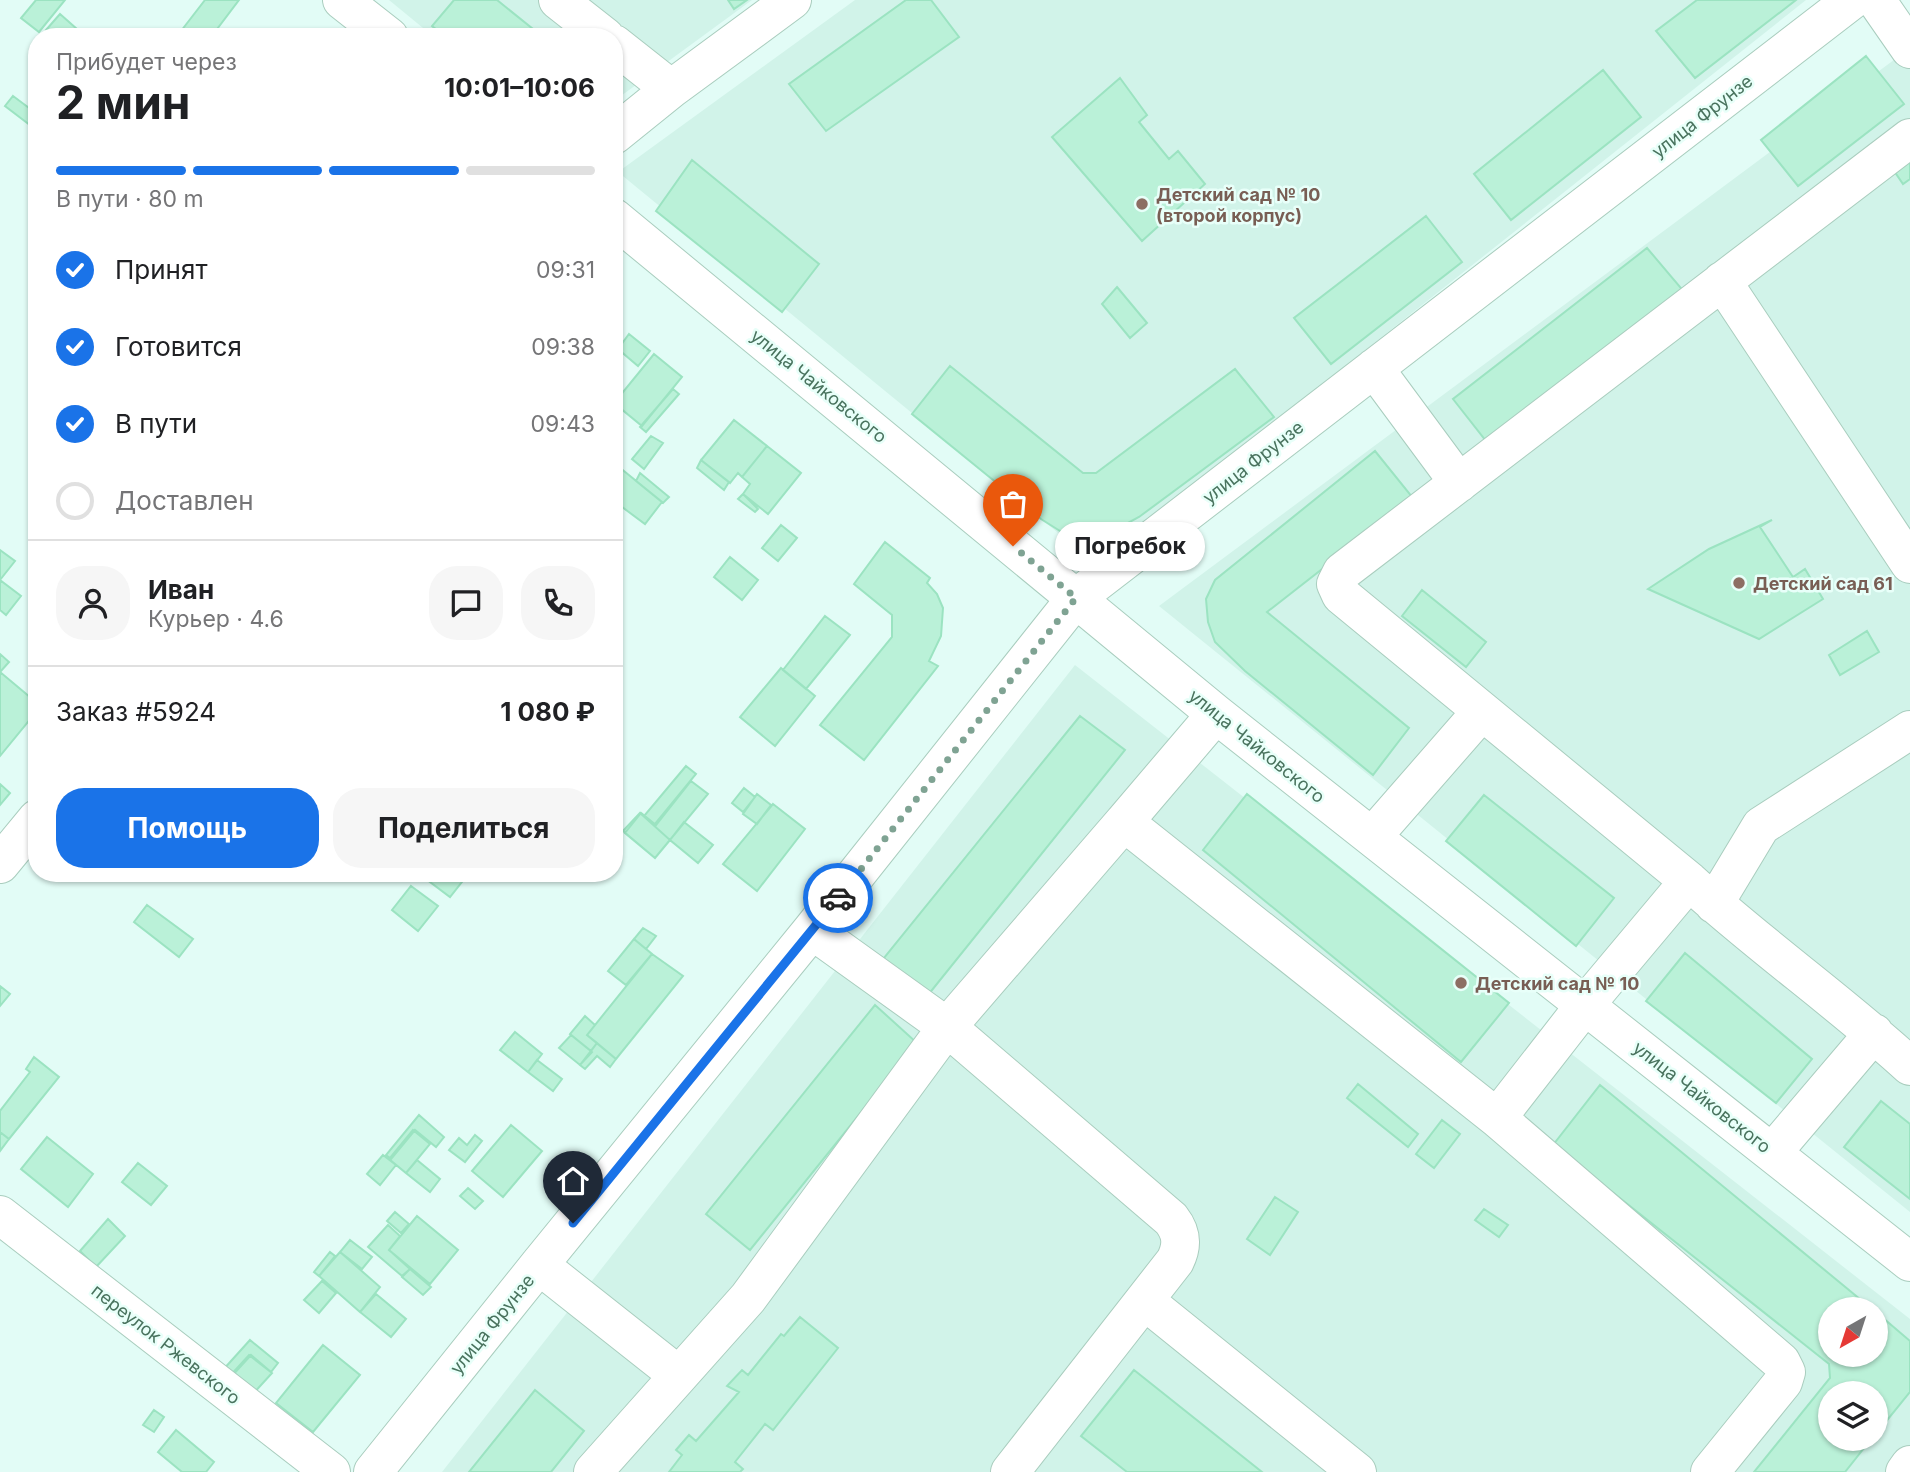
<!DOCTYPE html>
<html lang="ru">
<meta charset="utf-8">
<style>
body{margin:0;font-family:Inter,sans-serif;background:#f6f6f6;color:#202124;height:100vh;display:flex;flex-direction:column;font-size:26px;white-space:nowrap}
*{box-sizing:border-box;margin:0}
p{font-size:23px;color:#757577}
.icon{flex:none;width:38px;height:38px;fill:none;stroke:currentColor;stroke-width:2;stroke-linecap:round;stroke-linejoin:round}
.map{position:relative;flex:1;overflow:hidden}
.panel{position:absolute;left:28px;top:28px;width:595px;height:854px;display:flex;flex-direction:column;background:#fff;border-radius:28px;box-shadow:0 2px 5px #0004}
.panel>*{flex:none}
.needle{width:46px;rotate:219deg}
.controls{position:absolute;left:1818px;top:1297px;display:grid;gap:14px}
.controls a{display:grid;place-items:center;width:70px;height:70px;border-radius:50%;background:#fff;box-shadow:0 2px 5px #0004;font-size:35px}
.pin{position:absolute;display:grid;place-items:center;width:60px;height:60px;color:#fff;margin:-72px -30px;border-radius:50% 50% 50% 0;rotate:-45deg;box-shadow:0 0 7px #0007}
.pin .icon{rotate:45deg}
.courier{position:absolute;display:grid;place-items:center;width:70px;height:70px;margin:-35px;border:5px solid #1a73e8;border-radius:50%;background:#fff;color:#222;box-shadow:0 2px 9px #0007}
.bubble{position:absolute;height:49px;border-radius:24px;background:#fff;box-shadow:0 2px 5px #0004;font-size:23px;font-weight:700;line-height:49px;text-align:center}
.headline em{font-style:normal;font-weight:700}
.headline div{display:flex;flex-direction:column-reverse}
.headline{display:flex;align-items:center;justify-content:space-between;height:119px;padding:0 28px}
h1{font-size:46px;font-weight:700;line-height:52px}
.bar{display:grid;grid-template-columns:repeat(4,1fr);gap:10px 7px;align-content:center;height:84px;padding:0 28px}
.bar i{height:9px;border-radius:5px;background:#e0e0e0}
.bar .on{background:#1a73e8}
.bar p{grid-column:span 4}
.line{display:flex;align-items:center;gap:18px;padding:0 28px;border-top:2px solid #e0e0e0}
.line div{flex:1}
.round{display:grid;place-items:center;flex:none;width:74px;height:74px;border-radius:28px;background:#f6f6f6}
ol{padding:0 28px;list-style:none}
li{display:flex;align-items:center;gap:21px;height:77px}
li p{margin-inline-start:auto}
li .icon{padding:7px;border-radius:50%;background:#1a73e8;color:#fff;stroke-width:4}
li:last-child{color:#757577}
li i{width:38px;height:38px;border:4px solid #e0e0e0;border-radius:50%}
.button{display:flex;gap:14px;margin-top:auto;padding:14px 28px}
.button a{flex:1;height:80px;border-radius:28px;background:#1a73e8;color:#fff;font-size:28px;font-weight:700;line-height:80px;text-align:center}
.button a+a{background:#f6f6f6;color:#202124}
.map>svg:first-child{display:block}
</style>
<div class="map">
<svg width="1910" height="1472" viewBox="0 0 1910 1472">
<rect width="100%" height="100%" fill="#e2fcf6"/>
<path fill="#d1f3e9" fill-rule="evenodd" d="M389 0H752L614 101V37H434Z
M855 0H1806L1096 564 618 172Z
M1910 48V1212L1159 606Z
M1075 665 1910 1319V1472H442ZM1830 1309H1876V1354H1830ZM1830 1393H1876V1438H1830Z"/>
<path fill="#baf1d8" stroke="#9be3c1" stroke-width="2" d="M36 0H65L39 32 21 18Z
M205 0H239L211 37H188L181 31Z
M454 0H497L543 37H446L432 26Z
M728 0H747L734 9Z
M906 0H931L959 37 826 131 789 84Z
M1697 0H1796L1695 78 1656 31Z
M60 14 86 37H53L46 30Z
M1866 56 1904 104 1798 186 1761 140Z
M1603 70 1641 117 1511 220 1474 174Z
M1120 78 1147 115 1139 122 1169 159 1178 151 1205 184 1142 241 1052 137Z
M13 96 37 114 35 129 5 106Z
M1910 148V179L1903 184 1888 162Z
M692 160 819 264 782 312 656 211Z
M1426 216 1462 262 1331 364 1294 318Z
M1647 248 1686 294 1490 446 1453 399Z
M1117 287 1147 323 1130 338 1102 304Z
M629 334 650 351 638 366 618 349Z
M654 354 682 377 642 426 614 403Z
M950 366 1083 473H1096L1235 369 1274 417 1139 517 1104 536H1068L1041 519 912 414Z
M673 389 679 394 646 432 640 427Z
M734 420 767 446 742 477 738 473 730 483 701 460Z
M651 436 663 443 644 469 632 459Z
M767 446 801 473 768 514 743 494 750 484 742 477Z
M1375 451 1413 498 1267 612 1409 728 1373 775 1245 671 1215 642 1208 622 1206 599 1215 580Z
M701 460 729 482 724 490 697 468Z
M619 467 662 502 645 524 614 501V472Z
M640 473 669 497 663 503 636 481Z
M743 494 758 509 755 512 738 499Z
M1772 520 1760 527 1793 577 1805 569 1823 599 1759 639 1648 589 1709 549Z
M781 525 797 538 778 561 762 548Z
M885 542 930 578 927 583 937 594 943 608 941 636 929 661 938 666 864 760 820 725 892 637V615L854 584Z
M0 550 15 561 0 580 21 596 6 615 0 610Z
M730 557 758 580 742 600 714 577Z
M1422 590 1486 642 1466 667 1402 616Z
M825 616 850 635 806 689 783 670Z
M1867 631 1879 652 1840 675 1829 655Z
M0 654 9 662 0 672 37 703V711L0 756Z
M781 668 815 696 775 746 740 717Z
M1080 716 1125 750 924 1000 879 964Z
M686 766 696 774 655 824 644 816Z
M691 781 708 794 655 858 625 833 641 813 656 825Z
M0 784 10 793 0 805Z
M744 788 755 797 743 812 732 803Z
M757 794 771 805 757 824 743 814Z
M1247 794 1509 1003 1461 1062 1203 850Z
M1484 795 1614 898 1576 946 1446 841Z
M773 804 805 829 757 891 723 864Z
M640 813 670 840 655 858 623 831Z
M684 822 713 845 698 863 670 840Z
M424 873H469L450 897 422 876Z
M411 886 438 906 418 931 392 910Z
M147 905 193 939 179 957 134 922Z
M643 928 656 936 646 949 634 939Z
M634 939 652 954 626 985 608 971Z
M1685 953 1812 1059 1776 1103 1646 1001Z
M652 954 683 976 616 1059 587 1035Z
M0 986 10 994 0 1006Z
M875 1005 917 1043 750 1250 706 1214Z
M585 1016 595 1025 587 1035 597 1043 591 1051 570 1034Z
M515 1032 542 1054 528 1072 500 1050Z
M571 1035 592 1052 580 1065 559 1048Z
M597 1043 616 1059 610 1067 597 1056 585 1069 580 1065Z
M34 1057 59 1077 9 1139 0 1132V1111L30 1072 26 1069Z
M537 1060 562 1079 553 1091 528 1072Z
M1358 1084 1418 1134 1408 1147 1347 1098Z
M1600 1085 1872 1309H1830V1354H1876V1312L1910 1341V1392L1876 1434V1393H1830V1438H1872L1845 1472H1754L1830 1378 1829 1364 1553 1145Z
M1881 1101 1910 1124V1199L1844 1147Z
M419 1115 444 1137 436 1147 415 1130 391 1159 386 1155Z
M1442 1120 1460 1134 1434 1168 1416 1154Z
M511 1125 542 1151 503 1197 472 1171Z
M413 1130 430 1144 406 1173 389 1159Z
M0 1132 9 1139 0 1151Z
M475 1135 482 1141 465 1162 449 1150 459 1138 467 1145Z
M47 1137 93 1174 68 1207 21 1169Z
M383 1155 396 1165 380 1185 367 1174Z
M417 1160 440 1179 430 1192 406 1173Z
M138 1163 167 1186 151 1205 122 1182Z
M468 1188 483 1201 475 1209 460 1196Z
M1275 1197 1298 1212 1270 1255 1247 1239Z
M1484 1209 1508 1225 1499 1237 1475 1220Z
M395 1212 409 1224 401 1233 387 1221Z
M417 1216 458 1250 430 1284 389 1250Z
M108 1219 125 1236 96 1267 80 1251Z
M388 1225 400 1236 389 1250 410 1269 402 1276 368 1247Z
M350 1240 372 1257 362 1269 340 1252Z
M330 1252 335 1256 319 1276 314 1272Z
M340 1252 380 1287 360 1312 319 1276Z
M410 1269 431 1287 423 1295 402 1277Z
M322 1281 336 1293 319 1313 304 1300Z
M376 1294 406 1319 391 1337 360 1312Z
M800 1317 838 1348 773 1430 765 1424 735 1462 743 1469 740 1472H669L682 1455 676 1450 689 1435 696 1441 739 1392 727 1386 742 1370 748 1375 781 1334 784 1336Z
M250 1340 278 1363 271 1372 251 1355 230 1378 222 1371Z
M323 1345 360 1375 313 1432 276 1403Z
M249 1355 272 1373 252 1395 229 1377Z
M1134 1370 1262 1472H1127L1081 1436Z
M535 1390 584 1431 551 1472H469Z
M154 1410 164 1417 154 1432 143 1425Z
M176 1430 214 1462 206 1472H182L158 1452Z"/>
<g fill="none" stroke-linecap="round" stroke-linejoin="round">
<g stroke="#a9cdbe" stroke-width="40">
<path id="minor" d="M342 0 389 37
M558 0 605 37
M1876 0 1910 49
M614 44 671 89
M614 135 671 89 792 0
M1910 138 1342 572 1336 584 1341 595 1689 881C1760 946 1839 1001 1910 1066
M614 218 1216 714 1910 1262
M1722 281 1910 564
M1374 368 1459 483
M1124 822 1216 714
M1372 837 1482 711
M0 864 37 819
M1714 904 1761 826 1910 730
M812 930 947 1027 1171 1219C1182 1233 1183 1245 1175 1261L1010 1472
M1497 1118 1585 1005 1689 881
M1772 1153 1874 1033
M0 1215 331 1472
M539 1265 678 1375
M1145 1301 1357 1472
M373 1472 539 1265 812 930 1076 598 1852 0
M593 1472 748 1298 947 1027 1124 822 1497 1118 1781 1362 1786 1372 1783 1382 1710 1472
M1905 1472 1910 1465"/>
</g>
<use href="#minor" stroke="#fff" stroke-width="38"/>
</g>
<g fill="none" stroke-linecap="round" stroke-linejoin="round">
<path stroke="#7fa393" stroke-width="7" stroke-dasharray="0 12.6" d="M838 898 1076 598 1013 546"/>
<path stroke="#1a73e8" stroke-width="9" d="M573 1223 838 898"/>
</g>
<g fill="#8d6e63" stroke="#e8fff9" stroke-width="2.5">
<circle cx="1142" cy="204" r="7"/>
<circle cx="1739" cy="583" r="7"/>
<circle cx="1461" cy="983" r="7"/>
</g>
<g text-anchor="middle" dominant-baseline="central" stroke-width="5" stroke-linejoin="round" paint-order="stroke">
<g font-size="18" fill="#49735e" stroke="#e8fff9">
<text transform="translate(1702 116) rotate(-38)">улица Фрунзе</text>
<text transform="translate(819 386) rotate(39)">улица Чайковского</text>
<text transform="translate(1253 462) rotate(-38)">улица Фрунзе</text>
<text transform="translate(1257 746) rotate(39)">улица Чайковского</text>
<text transform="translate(1702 1097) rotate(38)">улица Чайковского</text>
<text transform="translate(492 1324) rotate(-51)">улица Фрунзе</text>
<text transform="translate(166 1344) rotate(38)">переулок Ржевского</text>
</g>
<g font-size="18" font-weight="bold" fill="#785e54" stroke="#e8fff9" text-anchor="start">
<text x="1156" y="194">Детский сад № 10<tspan x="1156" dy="21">(второй корпус)</tspan></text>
<text x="1753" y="583">Детский сад 61</text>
<text x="1475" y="983">Детский сад № 10</text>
</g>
</g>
</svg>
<div class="controls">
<a><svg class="needle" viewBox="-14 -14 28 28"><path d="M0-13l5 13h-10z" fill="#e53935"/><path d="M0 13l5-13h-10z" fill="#757577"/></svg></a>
<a><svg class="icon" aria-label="layers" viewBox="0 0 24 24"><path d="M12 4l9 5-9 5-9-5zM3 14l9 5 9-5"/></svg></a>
</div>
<div class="pin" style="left:1013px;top:546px;background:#ea580c"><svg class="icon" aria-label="bag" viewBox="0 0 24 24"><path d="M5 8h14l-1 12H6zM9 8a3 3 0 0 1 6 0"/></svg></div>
<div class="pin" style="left:573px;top:1223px;background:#1f2937"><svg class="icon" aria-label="home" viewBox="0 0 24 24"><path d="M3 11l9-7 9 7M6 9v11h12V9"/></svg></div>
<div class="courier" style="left:838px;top:898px"><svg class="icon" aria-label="car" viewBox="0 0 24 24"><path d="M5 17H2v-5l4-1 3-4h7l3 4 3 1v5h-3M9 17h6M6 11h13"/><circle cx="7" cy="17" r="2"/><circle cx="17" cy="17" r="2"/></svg></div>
<div class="bubble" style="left:1055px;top:522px;width:150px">Погребок</div>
<section class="panel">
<div class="headline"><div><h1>2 мин</h1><p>Прибудет через</p></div><em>10:01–10:06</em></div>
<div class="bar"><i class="on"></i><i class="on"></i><i class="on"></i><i></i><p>В пути · 80 m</p></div>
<ol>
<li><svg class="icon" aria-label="check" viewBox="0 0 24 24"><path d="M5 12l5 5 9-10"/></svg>Принят<p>09:31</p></li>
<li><svg class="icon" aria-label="check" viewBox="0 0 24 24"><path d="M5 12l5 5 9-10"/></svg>Готовится<p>09:38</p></li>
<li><svg class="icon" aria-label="check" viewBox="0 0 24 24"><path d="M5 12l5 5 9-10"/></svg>В пути<p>09:43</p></li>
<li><i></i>Доставлен</li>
</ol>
<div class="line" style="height:126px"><a class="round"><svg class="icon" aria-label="person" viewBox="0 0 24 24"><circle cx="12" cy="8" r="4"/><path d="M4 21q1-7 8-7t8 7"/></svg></a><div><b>Иван</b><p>Курьер · 4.6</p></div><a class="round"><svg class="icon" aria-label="chat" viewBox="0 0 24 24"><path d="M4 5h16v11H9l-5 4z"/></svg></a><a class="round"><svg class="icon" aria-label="phone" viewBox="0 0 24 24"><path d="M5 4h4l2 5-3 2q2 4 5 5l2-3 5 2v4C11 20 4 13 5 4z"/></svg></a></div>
<div class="line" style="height:91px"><div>Заказ #5924</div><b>1 080 ₽</b></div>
<div class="button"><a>Помощь</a><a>Поделиться</a></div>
</section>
</div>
